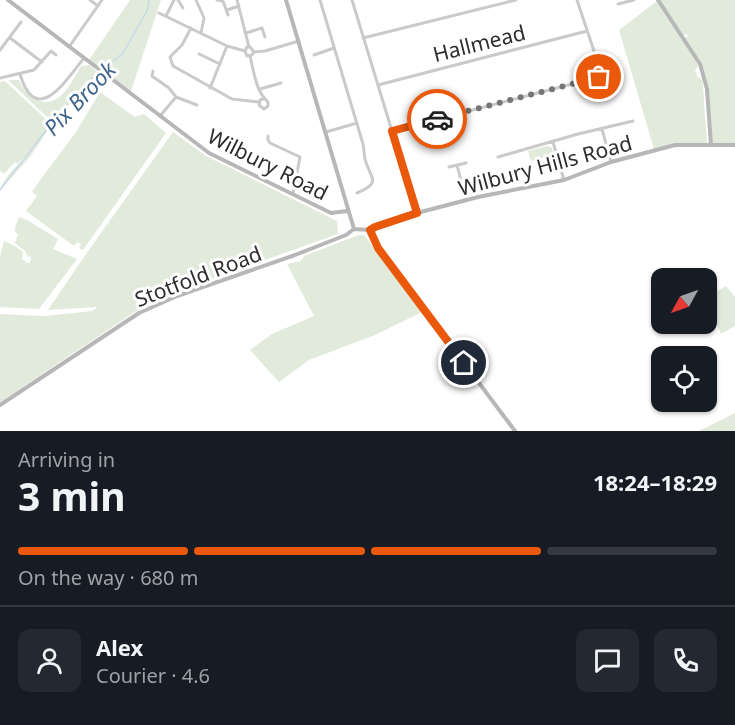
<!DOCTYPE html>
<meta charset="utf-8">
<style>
body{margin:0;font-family:"Noto Sans",sans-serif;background:#242831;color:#f1f3f6;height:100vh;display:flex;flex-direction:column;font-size:22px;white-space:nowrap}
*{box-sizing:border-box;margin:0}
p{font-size:20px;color:#9ea1a6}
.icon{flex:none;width:33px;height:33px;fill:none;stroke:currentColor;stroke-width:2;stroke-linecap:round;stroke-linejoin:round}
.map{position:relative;height:431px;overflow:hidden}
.drawer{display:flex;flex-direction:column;background:#171b24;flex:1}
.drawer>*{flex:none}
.needle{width:39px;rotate:230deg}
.tools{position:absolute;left:651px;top:268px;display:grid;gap:12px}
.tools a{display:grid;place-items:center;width:66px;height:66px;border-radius:12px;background:#171b24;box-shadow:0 2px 4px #0004;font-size:30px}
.pin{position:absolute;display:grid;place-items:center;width:51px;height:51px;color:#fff;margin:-26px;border:3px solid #fff;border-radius:50%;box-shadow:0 2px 6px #0007}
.courier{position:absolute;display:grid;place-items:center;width:60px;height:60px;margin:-30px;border:4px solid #ea580c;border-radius:50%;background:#fff;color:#222;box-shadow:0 2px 8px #0007}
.summary em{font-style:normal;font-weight:700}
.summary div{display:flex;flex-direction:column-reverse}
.summary{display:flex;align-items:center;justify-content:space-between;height:102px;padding:0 18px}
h1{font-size:39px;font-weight:700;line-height:45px}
.bar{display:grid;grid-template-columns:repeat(4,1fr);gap:9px 6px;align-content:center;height:72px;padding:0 18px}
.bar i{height:8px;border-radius:4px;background:#363941}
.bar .selected{background:#ea580c}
.bar p{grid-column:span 4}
.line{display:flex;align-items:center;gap:15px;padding:0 18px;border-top:2px solid #363941}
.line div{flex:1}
.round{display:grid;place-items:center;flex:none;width:63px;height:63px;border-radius:12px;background:#242831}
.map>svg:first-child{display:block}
</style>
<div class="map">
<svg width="735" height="431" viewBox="0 0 735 431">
<rect width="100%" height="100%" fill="#fff"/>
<path fill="#e1eadb" d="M130 0H161L131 91 89 60Z
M660 0H735V144H711L710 110 701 63 685 38 688 36 686 34 684 36Z
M657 1 692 52 698 66 695 71 697 76 702 80 703 86 707 144 654 149 619 30Z
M89 65 100 74 58 115 30 157 0 190C4 176 20 164 30 152L17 164 15 162 4 174 0 171V82L5 81 49 122 50 120 8 80H19C25 95 42 109 58 98 68 91 75 76 81 66Z
M100 92 135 117 144 114 166 133 83 250 79 248 81 244 77 242 74 246 26 211 37 196 32 192 35 187 76 132Z
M173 132 206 156 337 221 338 234 135 306 142 307 0 402V314L44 316 93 311 97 307 48 310 86 254Z
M548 146 552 148 554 155 531 161 528 151Z
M19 217 27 220 58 239 53 249 77 259 39 309 0 307V256L4 241 15 246 23 252 22 260 26 261 25 263H30L31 257 27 256 26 252 15 243 18 234 15 232V227Z
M359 235H364L367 239 422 312 375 335 309 360 279 382 250 350 272 334 314 316 287 264 301 261 304 256Z
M726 286 735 297V326L721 334 707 302V297Z
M735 413V431H699Z"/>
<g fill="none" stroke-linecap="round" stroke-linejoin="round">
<path stroke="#c7d8e9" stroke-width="1.5" d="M0 190 59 114 90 80 123 53 148 9 149 0"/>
<path stroke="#cacaca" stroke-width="3" d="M90 0 98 6
M178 0 183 8
M196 0 204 18 201 33
M217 0 223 1 228 15
M237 0 249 47
M320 0 363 144C364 149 364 154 365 159 370 179 383 182 357 193
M352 0 417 213
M618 4 634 0
M227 10 239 6
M159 13 227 46 245 51 247 56 252 55 254 52 250 47H247L245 51
M166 16 174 0
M191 28 182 45 170 57 173 66 232 99 259 102
M246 33 262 28 265 37
M10 38 42 62
M363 38 516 0
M69 47 102 0
M0 50 21 22
M254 52 265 51 299 41
M199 54 220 64
M314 55 334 48
M250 56C254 72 256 92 268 102V106L264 109 259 105 260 100 263 99
M153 71 152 76 169 88 176 97 197 105
M20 74C36 129 67 79 84 58
M0 78 34 70 51 51 56 55
M378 85 587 31
M210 88 227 46
M260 89 281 83
M160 116 176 97
M602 129 611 162
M392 131 599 77 601 76 600 69 577 0
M326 132 357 123
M268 136V140L270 143 300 157 293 194
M553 142 564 180
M498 157 578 134 633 121
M457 165 466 200
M449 167 466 163"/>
<path stroke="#b7b7b7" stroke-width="4" d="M8 0 209 153 331 213 347 211
M286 0 354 229
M658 0 700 64 707 89 711 145
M354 229 370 230 375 227 417 213 478 197 564 180 611 162 675 145H735
M370 231 378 248 515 431
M0 405 139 313 177 296 295 255 346 235 354 229"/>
</g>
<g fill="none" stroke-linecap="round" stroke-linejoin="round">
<path stroke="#767676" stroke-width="6" stroke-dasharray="0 10.8" d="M437 119 599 77"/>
<path stroke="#ea580c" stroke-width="8" d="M437 119 392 131 417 213 375 227 370 230 378 248 464 363"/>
</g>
<g text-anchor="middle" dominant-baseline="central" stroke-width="6" stroke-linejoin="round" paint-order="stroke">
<g font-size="21" fill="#2d2d2d" stroke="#fff">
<text transform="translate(479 43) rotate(-14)">Hallmead</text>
<text transform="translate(268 164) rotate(27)">Wilbury Road</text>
<text transform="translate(545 165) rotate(-15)">Wilbury Hills Road</text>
<text transform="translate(198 276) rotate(-21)">Stotfold Road</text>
</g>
<g font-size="22" font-style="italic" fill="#3e648b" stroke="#fff">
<text transform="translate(79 98) rotate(-46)">Pix Brook</text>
</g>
</g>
</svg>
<div class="tools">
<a><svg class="needle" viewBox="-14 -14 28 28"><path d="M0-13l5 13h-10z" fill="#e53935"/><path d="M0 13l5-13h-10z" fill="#9ea1a6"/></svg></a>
<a><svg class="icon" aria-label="locate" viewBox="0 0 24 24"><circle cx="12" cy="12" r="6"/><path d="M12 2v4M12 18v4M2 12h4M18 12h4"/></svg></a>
</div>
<div class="pin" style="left:599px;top:77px;background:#ea580c"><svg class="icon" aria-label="bag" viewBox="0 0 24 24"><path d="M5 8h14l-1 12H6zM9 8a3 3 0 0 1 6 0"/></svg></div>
<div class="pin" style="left:464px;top:363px;background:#1f2937"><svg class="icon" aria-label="home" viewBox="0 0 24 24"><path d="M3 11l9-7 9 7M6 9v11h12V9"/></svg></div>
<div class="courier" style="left:437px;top:119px"><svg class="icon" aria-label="car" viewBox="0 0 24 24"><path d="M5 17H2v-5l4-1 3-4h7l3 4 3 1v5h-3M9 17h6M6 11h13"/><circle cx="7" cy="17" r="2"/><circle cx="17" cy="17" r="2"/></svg></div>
</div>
<section class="drawer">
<div class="summary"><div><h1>3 min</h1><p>Arriving in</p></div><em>18:24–18:29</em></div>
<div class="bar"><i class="selected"></i><i class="selected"></i><i class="selected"></i><i></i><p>On the way · 680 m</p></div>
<div class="line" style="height:108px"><a class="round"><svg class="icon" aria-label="person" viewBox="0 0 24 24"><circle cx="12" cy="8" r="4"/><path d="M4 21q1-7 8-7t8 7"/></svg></a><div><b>Alex</b><p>Courier · 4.6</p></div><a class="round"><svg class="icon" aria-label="chat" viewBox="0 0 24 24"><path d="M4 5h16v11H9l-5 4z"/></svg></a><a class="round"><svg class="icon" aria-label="phone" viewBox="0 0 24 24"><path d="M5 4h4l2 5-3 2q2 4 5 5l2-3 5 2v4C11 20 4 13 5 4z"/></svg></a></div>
</section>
